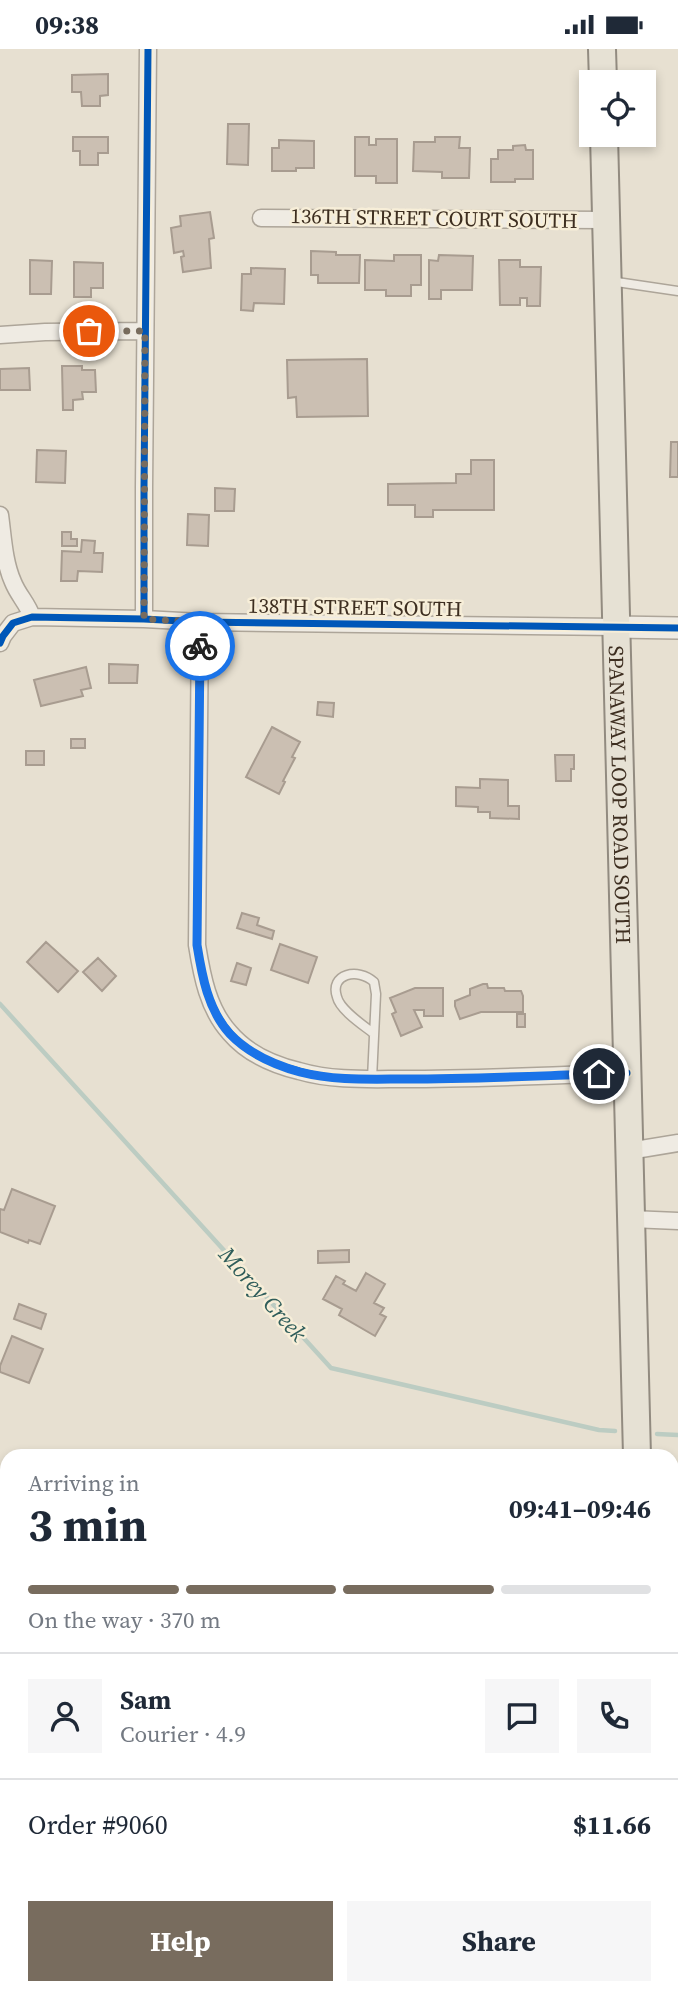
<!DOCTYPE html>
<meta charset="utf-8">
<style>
body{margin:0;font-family:"Source Serif 4",serif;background:#f6f6f7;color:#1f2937;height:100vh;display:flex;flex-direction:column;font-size:26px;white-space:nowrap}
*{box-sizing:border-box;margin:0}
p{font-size:23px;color:#747a83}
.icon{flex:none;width:38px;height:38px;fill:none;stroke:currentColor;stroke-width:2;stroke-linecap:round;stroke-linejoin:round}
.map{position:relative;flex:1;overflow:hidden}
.side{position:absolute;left:0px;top:1400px;width:679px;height:546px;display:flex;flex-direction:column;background:#fff;border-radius:21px 21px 0 0;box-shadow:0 4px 10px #0003}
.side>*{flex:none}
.buttons{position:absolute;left:579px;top:21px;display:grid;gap:14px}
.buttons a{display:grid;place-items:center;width:77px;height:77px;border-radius:0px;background:#fff;box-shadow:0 4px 10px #0003;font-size:35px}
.pin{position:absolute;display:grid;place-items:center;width:60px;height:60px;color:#fff;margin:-30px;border:4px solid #fff;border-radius:50%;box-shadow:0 2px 7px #0007}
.courier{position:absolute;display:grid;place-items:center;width:70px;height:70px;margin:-35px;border:5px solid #1a73e8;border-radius:50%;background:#fff;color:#222;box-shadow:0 2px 9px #0007}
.head em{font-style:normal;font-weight:700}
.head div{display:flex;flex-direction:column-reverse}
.head{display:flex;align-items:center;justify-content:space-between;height:119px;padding:0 28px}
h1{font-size:46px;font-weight:700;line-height:52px}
.bar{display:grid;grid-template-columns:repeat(4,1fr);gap:10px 7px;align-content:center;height:84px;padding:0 28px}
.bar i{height:9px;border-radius:5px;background:#e0e1e3}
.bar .on{background:#786c5e}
.bar p{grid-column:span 4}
.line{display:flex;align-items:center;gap:18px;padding:0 28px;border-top:2px solid #e0e1e3}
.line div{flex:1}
.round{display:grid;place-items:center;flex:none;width:74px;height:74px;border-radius:0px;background:#f6f6f7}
.button{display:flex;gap:14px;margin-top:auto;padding:14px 28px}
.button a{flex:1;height:80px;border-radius:0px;background:#786c5e;color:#fff;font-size:28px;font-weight:700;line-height:80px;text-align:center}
.button a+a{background:#f6f6f7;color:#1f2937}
.status{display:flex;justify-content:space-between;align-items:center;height:49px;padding:0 35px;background:#fff;direction:ltr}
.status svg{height:19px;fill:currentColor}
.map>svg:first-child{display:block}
</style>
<div class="status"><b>09:38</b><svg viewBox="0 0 49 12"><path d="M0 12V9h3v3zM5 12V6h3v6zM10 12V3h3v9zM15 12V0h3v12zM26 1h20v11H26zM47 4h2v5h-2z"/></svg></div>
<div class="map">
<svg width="678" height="1946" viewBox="0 0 678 1946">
<rect width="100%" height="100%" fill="#e7e0d1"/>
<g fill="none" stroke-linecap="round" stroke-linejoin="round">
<path stroke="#bcccc2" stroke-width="4.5" d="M0 955 331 1319 599 1381 615 1382
M657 1385 678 1386"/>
</g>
<path fill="#cbbfb2" stroke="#a89c90" stroke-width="2" d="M108 25V46L100 47V57H82L81 43H72V26Z
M228 75H249L248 116 227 115Z
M73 88H108V104H98V116H80V102H73Z
M355 88H369V96H376V90H397V134H376V127H355Z
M435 88H460L459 99H470L469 129H442V123L413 122 414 93H435Z
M279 91 314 92V119H296V122H272V99H279Z
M525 96 526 101H533V130H515V133H491V110H498V101H513V97Z
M210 163 214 189 209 190 211 219 183 223 181 208 184 207 183 202 174 204 171 179 181 177 180 167Z
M311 202 336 203V206H360L359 234H318V226H311Z
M394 206H421V236H411V247H386V241H365V211L394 212Z
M439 206 473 207 472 241H441V250H429V211L438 212Z
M30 211 52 212 51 245H30Z
M499 211H520V218H541L540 257H527V249H520V256H500Z
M74 213 103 214V239H91V248H74Z
M251 219 285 220 284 255 254 254 253 262 241 261 242 225H251Z
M367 310 368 367 297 368 296 348 288 349 287 311Z
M62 317H82V321H95L96 343H82L83 350 73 351V361H63Z
M29 319 30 341H0V320Z
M671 393H678V428H670Z
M37 401 66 402 65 434 36 433Z
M471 411H494V461H433V468H415V456H388V435L456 434V425H471Z
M215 439 235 440 234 462H215Z
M188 465 209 466 208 497 187 496Z
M62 483H71V490H77V497H62Z
M82 491 95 492 94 504H103L102 523 78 522 77 532H61L62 502 81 503Z
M109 615 138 616 137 634H109Z
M86 618 91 639 81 641 83 647 41 657 34 631Z
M318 653 334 654 333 668 317 666Z
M272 678 300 693 292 708 295 709 283 732 285 733 279 745 246 728Z
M71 690H85V699H71Z
M26 702H44V716H26Z
M555 706H574V720H571V732H556Z
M480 730 508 731V757H519V770L490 769V763H478V758L456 757V738L480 739Z
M242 864 259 869 257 876 274 882 272 890 237 879Z
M46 893 78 922 58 943 27 913Z
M280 895 317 908 308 934 271 921Z
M98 909 116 927 102 942 83 923Z
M237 914 251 919 246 936 231 932Z
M483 935H487L488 939H504L505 942H521L523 947V963H481L460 970 455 957V952L470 946V940Z
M415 939H443V967H424V961H414L422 978 401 987 392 965 396 963 390 949Z
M517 965H525V978H517Z
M12 1140 55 1157 40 1195 29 1191 28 1194 0 1183V1160L4 1161Z
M349 1201V1213L318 1214V1202Z
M366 1224 385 1235 374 1254 384 1259 380 1265 386 1268 375 1287 339 1266 342 1260 323 1250 336 1227 345 1232 343 1235 356 1242Z
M19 1255 46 1265 41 1280 14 1270Z
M12 1287 43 1300 29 1334 0 1323V1317Z
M0 1872 7 1873V1919L0 1917Z
M71 1939H102L100 1946H69Z"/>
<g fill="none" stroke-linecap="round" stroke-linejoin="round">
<g stroke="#ada599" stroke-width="11">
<path id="service" d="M610 232 678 242
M372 1030 376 945 374 933C358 918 329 925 337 948 340 961 363 976 373 984
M672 1695 678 1694
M361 1939 368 1946
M34 1946 37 1939"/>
</g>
<g stroke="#ada599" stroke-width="19">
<path id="minor" d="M261 169 606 171
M0 286 45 283 145 282
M0 466C3 488 4 513 13 533 18 546 28 555 32 568
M144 570V439L148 0
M200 573 197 896C202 927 208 960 230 984 247 1004 274 1016 299 1022 333 1032 369 1030 404 1030 478 1030 553 1026 627 1024
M0 594 3 587 13 574 32 568 144 570 200 573 616 578
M629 1102 678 1094
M631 1170 678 1172
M672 1911H678"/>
</g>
<g stroke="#ada599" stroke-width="24">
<path id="tertiary" d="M616 578 678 579"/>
</g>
<g stroke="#928b80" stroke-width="30">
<g id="primary">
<path d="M602 0 603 33"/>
<path id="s1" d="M604 86 637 1407"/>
<path d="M650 1939V1946"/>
</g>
</g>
<use href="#service" stroke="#efebe3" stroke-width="8"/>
<use href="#minor" stroke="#efebe3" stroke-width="16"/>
<use href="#tertiary" stroke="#efebe3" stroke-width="21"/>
<use href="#primary" stroke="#e6e1d4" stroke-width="26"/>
<g stroke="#f7eed8" stroke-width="11">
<path id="cycleway" d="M144 570V439L148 0
M200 573 197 896C202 927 208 960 230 984 247 1004 274 1016 299 1022 333 1032 369 1030 404 1030 478 1030 553 1026 627 1024
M0 594 3 587 13 574 32 568 144 570 200 573 678 579"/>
</g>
<use href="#cycleway" stroke="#0057b8" stroke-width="7"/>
</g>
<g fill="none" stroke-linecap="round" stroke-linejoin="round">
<path stroke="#786c5e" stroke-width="7" stroke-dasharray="0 12.6" d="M89 282H145L144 570 200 573V597"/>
<path stroke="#1a73e8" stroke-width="9" d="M200 597 197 896C202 927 208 961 230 985 248 1004 275 1016 300 1023 335 1032 371 1030 407 1030 471 1030 535 1027 599 1025"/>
</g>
<g text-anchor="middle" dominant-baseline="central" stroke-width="5" stroke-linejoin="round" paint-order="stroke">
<g font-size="21" fill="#3d2e20" stroke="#f7eed8">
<text transform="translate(434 169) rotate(1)">136TH STREET COURT SOUTH</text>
<text transform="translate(355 558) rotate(1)">138TH STREET SOUTH</text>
<text stroke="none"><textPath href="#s1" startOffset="660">SPANAWAY LOOP ROAD SOUTH</textPath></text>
</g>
<g font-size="23" font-style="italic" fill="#2f5d5a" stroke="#f7eed8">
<text transform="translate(263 1245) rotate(48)">Morey Creek</text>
</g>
</g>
</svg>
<div class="buttons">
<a><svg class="icon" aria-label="locate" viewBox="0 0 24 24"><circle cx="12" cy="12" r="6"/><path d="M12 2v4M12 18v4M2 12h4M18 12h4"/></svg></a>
</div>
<div class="pin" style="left:89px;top:282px;background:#ea580c"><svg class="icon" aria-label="bag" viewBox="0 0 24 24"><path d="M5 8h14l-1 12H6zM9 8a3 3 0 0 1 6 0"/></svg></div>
<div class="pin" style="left:599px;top:1025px;background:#1f2937"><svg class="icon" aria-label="home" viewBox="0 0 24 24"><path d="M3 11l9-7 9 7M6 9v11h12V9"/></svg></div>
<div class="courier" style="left:200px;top:597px"><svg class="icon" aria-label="bike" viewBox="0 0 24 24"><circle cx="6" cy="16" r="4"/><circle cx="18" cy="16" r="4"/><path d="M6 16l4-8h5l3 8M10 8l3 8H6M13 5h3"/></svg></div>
<section class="side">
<div class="head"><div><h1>3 min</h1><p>Arriving in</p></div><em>09:41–09:46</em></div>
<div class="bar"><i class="on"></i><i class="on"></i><i class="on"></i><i></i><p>On the way · 370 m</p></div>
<div class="line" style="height:126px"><a class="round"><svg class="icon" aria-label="person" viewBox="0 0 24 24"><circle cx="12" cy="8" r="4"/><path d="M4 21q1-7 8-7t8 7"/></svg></a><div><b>Sam</b><p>Courier · 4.9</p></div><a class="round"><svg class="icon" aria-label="chat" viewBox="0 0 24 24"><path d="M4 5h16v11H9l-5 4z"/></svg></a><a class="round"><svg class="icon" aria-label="phone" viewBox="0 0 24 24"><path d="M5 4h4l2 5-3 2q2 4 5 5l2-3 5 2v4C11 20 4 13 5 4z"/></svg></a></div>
<div class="line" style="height:91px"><div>Order #9060</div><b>$11.66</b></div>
<div class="button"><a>Help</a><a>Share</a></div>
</section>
</div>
